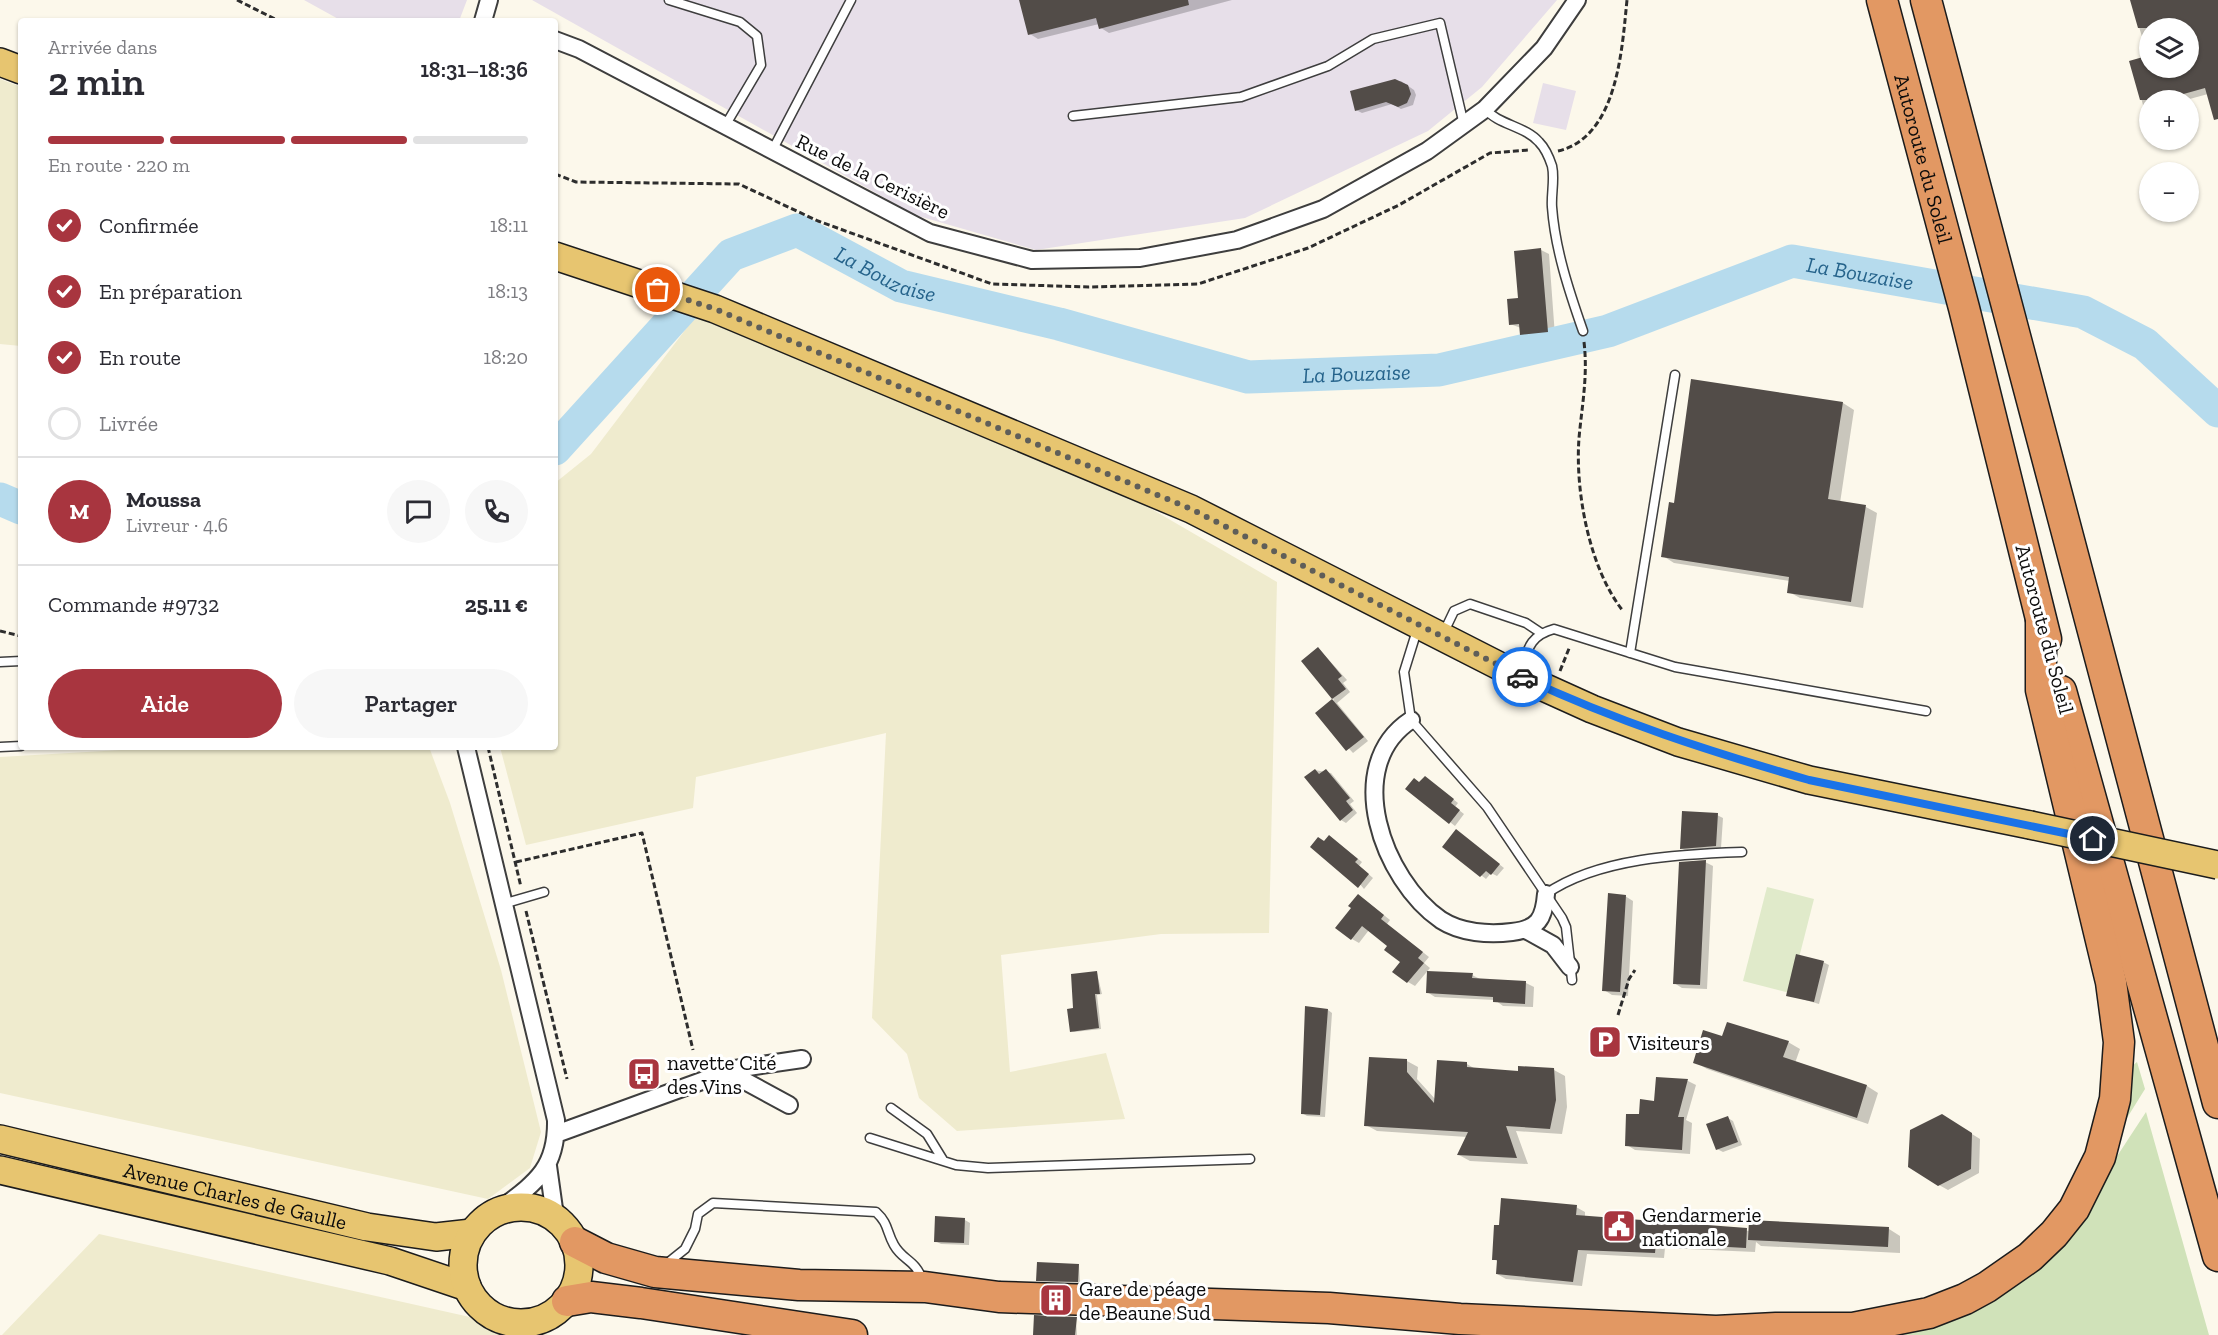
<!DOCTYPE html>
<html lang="fr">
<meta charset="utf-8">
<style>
body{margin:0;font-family:"Zilla Slab",serif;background:#f7f7f7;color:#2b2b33;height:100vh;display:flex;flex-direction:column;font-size:22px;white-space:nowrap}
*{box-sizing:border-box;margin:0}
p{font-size:20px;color:#7c7c81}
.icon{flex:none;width:33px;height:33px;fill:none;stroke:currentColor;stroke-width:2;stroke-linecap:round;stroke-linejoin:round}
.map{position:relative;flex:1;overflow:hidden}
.sheet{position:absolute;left:18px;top:18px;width:540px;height:732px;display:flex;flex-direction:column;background:#fff;border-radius:6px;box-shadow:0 2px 4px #0004}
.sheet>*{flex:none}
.fabs{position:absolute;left:2139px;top:18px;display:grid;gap:12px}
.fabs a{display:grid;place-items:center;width:60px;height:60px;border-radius:50%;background:#fff;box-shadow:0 2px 4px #0004;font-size:30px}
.pin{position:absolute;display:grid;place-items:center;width:51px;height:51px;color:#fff;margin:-26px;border:3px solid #fff;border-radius:50%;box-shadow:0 2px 6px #0007}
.courier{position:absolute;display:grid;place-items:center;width:60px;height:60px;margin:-30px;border:4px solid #1a73e8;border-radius:50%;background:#fff;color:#222;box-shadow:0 2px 8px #0007}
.overview em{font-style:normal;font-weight:600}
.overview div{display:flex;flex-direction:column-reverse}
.overview{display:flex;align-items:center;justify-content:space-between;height:102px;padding:0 30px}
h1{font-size:39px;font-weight:600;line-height:45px}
.bar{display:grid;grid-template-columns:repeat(4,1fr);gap:9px 6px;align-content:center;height:72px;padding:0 30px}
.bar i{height:8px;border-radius:4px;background:#e1e1e2}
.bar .on{background:#a8353f}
.bar p{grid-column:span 4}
.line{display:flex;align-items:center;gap:15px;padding:0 30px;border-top:2px solid #e1e1e2}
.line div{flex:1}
.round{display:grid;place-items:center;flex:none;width:63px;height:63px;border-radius:32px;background:#f7f7f7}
ol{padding:0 30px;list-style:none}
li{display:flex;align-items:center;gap:18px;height:66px}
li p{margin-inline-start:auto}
li .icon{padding:6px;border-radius:50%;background:#a8353f;color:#fff;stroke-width:4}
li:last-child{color:#7c7c81}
li i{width:33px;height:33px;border:3px solid #e1e1e2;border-radius:50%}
.action{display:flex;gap:12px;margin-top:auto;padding:12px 30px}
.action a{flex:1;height:69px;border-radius:36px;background:#a8353f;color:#fff;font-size:24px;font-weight:600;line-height:69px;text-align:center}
.action a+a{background:#f7f7f7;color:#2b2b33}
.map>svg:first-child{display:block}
</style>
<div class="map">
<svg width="2218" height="1335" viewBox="0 0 2218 1335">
<rect width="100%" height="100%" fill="#fcf8eb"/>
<path fill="#e7dfe9" d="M304 0H467L459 21H342Z
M532 0H1557L1482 87 1428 131 1245 218 1036 250 915 215Z
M1543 83 1576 91 1566 130 1533 123Z"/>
<path fill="#efebce" d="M0 79 21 87V346L0 344Z
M695 317 1074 464 1277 582 1269 933 1161 934 1001 955 1010 1072 1106 1053 1125 1119 957 1131 919 1098 907 1054 872 1018 886 733 696 777 693 808 526 845 500 747H555V483L591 454Z
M173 747H429L450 803 501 970 541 1132 530 1168 488 1199 0 1093V757Z
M99 1234 550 1335H2Z"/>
<path fill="#d0e2b9" d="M2137 1062 2145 1089 2122 1126 2127 1070Z
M2146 1112 2209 1335H1898L1897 1330 1956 1315 2108 1170Z"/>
<path fill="#e0eaca" d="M1767 887 1814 899 1790 993 1743 981Z"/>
<path fill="#0003" fill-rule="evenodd" d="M1021 0H1232L1109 33 1101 28 1099 24 1038 39 1030 34Z
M2131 0H2218V103L2208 94 2186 100H2150V109L2143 105 2131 62 2148 57ZM2150 28H2188V68H2150Z
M1401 81 1414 90 1416 95 1413 105 1401 109 1392 104 1362 113 1356 110 1352 92Z
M1541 250 1549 254 1555 336 1530 338 1522 334 1521 328 1510 324Z
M1843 403 1854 410 1840 503 1866 507 1877 513 1863 608 1800 598 1789 592 1790 581 1674 563 1663 556 1675 505Z
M1319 649 1347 680 1343 683 1350 692 1337 703 1368 741 1353 753 1317 714 1334 700 1303 661Z
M1315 770 1331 773 1354 801 1350 804 1357 813 1346 823 1341 820Z
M1430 781 1458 803 1455 807 1464 814 1455 826 1407 789Z
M1717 815 1723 818 1721 848 1686 851 1681 848Z
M1461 834 1504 868 1497 876 1491 873 1486 879 1444 846Z
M1334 840 1362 862 1359 866 1373 878 1364 889 1325 842Z
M1705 862 1713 866 1707 989 1682 988 1674 983Z
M1625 896 1633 901 1628 996 1612 995 1604 990Z
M1365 900 1390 920 1387 924 1429 957 1424 963 1430 968 1415 986 1408 982 1402 962 1389 946 1369 930 1359 943 1352 939Z
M1823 962 1829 965 1819 1004 1788 995Z
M1097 973 1102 994 1097 995 1101 1029 1074 1032 1071 1031 1074 1010Z
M1472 975 1480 979 1526 983 1534 987 1533 1007 1503 1006 1495 1000 1435 997 1427 992Z
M1328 1010 1332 1013 1325 1117 1307 1116 1302 1113Z
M1788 1042 1800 1049 1795 1063 1867 1086 1878 1093 1868 1124 1707 1069 1695 1062Z
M1407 1061 1418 1067 1417 1079 1436 1100 1467 1064 1477 1070 1519 1072 1554 1070 1565 1076 1567 1107 1562 1134 1516 1131 1528 1164 1470 1161 1459 1155 1467 1137 1377 1131 1366 1125Z
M1658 1078 1688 1081 1696 1085 1686 1120 1692 1123 1690 1154 1635 1150 1627 1145 1641 1116 1655 1103Z
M1728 1118 1733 1121 1742 1145 1723 1152 1717 1149Z
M1951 1121 1980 1139 1979 1173 1948 1190 1939 1185Z
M1576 1207 1585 1212V1217L1750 1231 1889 1229 1900 1236V1253L1761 1246 1756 1242 1755 1252 1665 1248 1664 1258 1587 1254 1582 1286 1506 1279 1497 1274 1498 1262 1494 1259Z
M965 1220 970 1223 969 1245 941 1244 935 1241Z
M1039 1263 1079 1266 1080 1283 1040 1281Z
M1076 1318 1077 1335H1035Z"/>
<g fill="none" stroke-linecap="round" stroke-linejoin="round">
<g stroke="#b6dbed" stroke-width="33">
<path id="s1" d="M555 449 731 255 797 230 901 286 1059 324 1248 377 1439 370 1608 331 1792 261 2083 312 2145 344 2218 411"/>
<path d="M0 499 21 508"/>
</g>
</g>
<path fill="#524c48" d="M1019 0H1188L1189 5 1099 29 1096 18 1028 35Z
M2130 0H2218V119L2214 120 2205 88 2162 100H2140L2129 61 2150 55V68H2188V28H2138Z
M1395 79 1408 85 1411 94 1407 103 1398 107 1386 102 1355 111 1350 91Z
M1541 248 1548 332 1520 335 1519 324 1509 325 1507 299 1518 298 1514 251Z
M1691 379 1843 402 1828 499 1866 505 1851 602 1787 593 1789 577 1661 557 1669 502 1674 503Z
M1318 647 1342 676 1338 679 1346 689 1332 699 1364 737 1346 751 1315 713 1332 699 1301 661Z
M1315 769 1319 774 1326 769 1350 798 1346 801 1353 810 1340 821 1304 777Z
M1425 776 1454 799 1451 803 1460 810 1449 824 1405 789 1414 778 1419 782Z
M1682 811 1718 813 1716 846 1680 849Z
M1456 829 1500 864 1491 875 1486 871 1480 877 1442 847Z
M1329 835 1358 859 1355 862 1369 874 1358 888 1310 847 1318 837 1324 841Z
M1706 860 1700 985 1673 984 1679 862Z
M1608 893 1626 895 1620 992 1602 991Z
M1358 894 1384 915 1381 919 1423 952 1418 958 1424 963 1407 983 1392 972 1400 962 1384 950 1387 946 1362 926 1351 940 1335 928 1351 908 1348 906Z
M1796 954 1824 961 1814 1002 1786 996Z
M1097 971 1100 994H1095L1099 1028 1070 1032 1067 1009 1073 1008 1071 974Z
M1427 971 1473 973 1472 978 1526 981 1525 1004 1493 1002V997L1426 993Z
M1305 1006 1328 1009 1320 1115 1301 1114Z
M1727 1022 1789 1041 1783 1057 1867 1085 1857 1118 1693 1063 1703 1030 1722 1036Z
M1369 1057 1407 1059V1072L1434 1103 1437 1060 1467 1062V1067L1518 1071V1066L1554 1068 1556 1100 1550 1129 1506 1126 1517 1158 1457 1155 1468 1132 1364 1126Z
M1656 1077 1688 1079 1678 1117H1684L1682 1150 1625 1146 1626 1114H1639L1640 1099 1654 1101Z
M1942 1114 1972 1133 1971 1169 1938 1186 1908 1167 1910 1130Z
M1728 1116 1738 1142 1716 1150 1706 1124Z
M1501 1198 1577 1205 1576 1215 1747 1228 1746 1248 1656 1243 1655 1253 1578 1250 1573 1282 1496 1274 1497 1260H1492L1494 1225H1499Z
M935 1216 965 1218 964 1243 934 1242Z
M1749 1220 1889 1227 1888 1247 1748 1240Z
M1037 1262 1079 1264 1078 1282 1036 1281Z
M1034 1315 1077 1317 1075 1335H1033Z"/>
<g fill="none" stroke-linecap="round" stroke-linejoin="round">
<g stroke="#3e3e3e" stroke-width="11">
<path id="lane" d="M669 0 740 22 757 36 761 65 725 126
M1485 109C1499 125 1525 126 1539 142 1545 148 1549 157 1552 166 1555 179 1551 194 1552 207 1555 249 1569 291 1583 331
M1073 116 1241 97 1328 66 1373 39 1440 23 1464 125
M772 151 851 0
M1418 627 1404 672 1411 720 1487 807 1562 918 1566 927 1572 980
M1443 634 1454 611 1470 604 1526 623 1541 633
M1630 653 1675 375
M0 662 21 661
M1520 673C1528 649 1529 636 1554 629L1675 667 1926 711
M0 747 21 746
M1546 894C1597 858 1681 854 1742 852
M503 904 544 892
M891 1108 927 1134 943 1160
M870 1138 956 1165 988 1168 1250 1159
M665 1265 685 1249 695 1229 698 1214 713 1203 876 1212C889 1224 886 1231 894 1245 903 1261 915 1259 923 1281"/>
</g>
<g stroke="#3e3e3e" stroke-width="20">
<path id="street" d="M483 21 489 0
M555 40 579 49 930 233 1032 260 1140 258 1237 240 1323 209 1427 151 1485 109 1544 48 1577 0
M1411 720C1341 766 1383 880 1441 920 1461 933 1489 935 1512 932 1538 929 1544 919 1546 894
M466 747 556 1120C557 1169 535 1183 499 1210
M1526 930 1553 945 1570 967
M730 1073 789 1105
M556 1134 710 1078 730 1073 735 1069 802 1059
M548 1166 555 1216"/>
</g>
<g stroke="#1c1c1c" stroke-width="30">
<g id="primary">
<path d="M0 62 21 70"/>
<path d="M555 256 715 309 1191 509 1519 676 1592 709 1678 742 1809 780 2030 825"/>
<path id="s2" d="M0 1139 367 1227 436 1237 472 1233"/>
<path d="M0 1170 390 1261 467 1287"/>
<circle cx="521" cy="1265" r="58"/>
</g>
</g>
<g stroke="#1c1c1c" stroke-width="33">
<g id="highway">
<path id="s3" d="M1882 0 1964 308 2046 639"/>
<path d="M1926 0 2218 1103"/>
<path d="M2061 691 2218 1256"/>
<path d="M575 1242 606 1258 655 1272 799 1285 925 1287 999 1297 1329 1308 1460 1319 1716 1331 1776 1328H1853L1929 1313 1965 1299 1987 1287 2030 1257 2054 1234 2074 1209 2100 1157 2115 1099 2119 1042 2111 982 2041 690V621"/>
<path d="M567 1301 591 1297 641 1303 852 1335"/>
</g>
</g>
<path stroke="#2d2d2d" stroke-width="3" stroke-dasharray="6 3" stroke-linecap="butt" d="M237 0 279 21
M1558 151C1618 137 1622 48 1627 0
M555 174 576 182 739 184 818 221 992 284 1089 287 1198 284 1308 248 1399 205 1490 153 1529 150
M1584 342C1588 376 1582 405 1579 438 1575 491 1589 568 1623 611
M0 631 21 636
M1560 671 1570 646
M488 747 521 887
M516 862 642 833 693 1050
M526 911 567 1079
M1618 1015 1629 979 1635 970"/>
<use href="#lane" stroke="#fff" stroke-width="8"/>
<use href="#street" stroke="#fff" stroke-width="16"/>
<use href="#primary" stroke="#e7c570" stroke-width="27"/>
<use href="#highway" stroke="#e29863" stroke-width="30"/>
<g stroke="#1c1c1c" stroke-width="30" stroke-linecap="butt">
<path id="primary-bridge" d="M2030 825 2218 865"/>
</g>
<use href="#primary-bridge" stroke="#e7c570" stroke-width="27"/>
</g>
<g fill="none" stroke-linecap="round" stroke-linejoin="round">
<path stroke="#5f5e59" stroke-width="6" stroke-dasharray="0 10.8" d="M658 290 715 309 1191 509 1522 677"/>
<path stroke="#1a73e8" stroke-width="8" d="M1522 677C1615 721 1711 752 1809 780L2093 839"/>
</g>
<defs>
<g id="parking-square" transform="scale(1.725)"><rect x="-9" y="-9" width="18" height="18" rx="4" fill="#a8353f" stroke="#fff"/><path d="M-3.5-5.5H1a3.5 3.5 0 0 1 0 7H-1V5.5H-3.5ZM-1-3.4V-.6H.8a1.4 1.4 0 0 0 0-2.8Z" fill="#fff"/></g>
<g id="bus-square" transform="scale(1.725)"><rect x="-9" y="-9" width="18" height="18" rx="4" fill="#a8353f" stroke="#fff"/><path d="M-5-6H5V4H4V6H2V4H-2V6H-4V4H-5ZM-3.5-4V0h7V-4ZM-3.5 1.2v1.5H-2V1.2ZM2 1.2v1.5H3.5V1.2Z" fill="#fff"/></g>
<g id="civic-square" transform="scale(1.725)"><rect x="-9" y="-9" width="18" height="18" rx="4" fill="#a8353f" stroke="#fff"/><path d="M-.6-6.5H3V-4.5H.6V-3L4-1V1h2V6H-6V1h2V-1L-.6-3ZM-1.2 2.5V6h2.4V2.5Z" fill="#fff"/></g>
<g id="building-square" transform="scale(1.725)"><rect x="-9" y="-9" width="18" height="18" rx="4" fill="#a8353f" stroke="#fff"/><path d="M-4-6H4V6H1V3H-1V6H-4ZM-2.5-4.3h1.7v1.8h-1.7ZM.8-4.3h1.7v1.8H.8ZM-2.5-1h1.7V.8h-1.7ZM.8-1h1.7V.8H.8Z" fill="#fff"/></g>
</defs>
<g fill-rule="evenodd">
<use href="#parking-square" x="1605" y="1042"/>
<use href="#bus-square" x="644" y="1074"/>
<use href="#civic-square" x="1619" y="1226"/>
<use href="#building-square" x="1056" y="1300"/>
</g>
<g text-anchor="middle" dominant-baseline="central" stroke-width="6" stroke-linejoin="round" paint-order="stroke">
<g font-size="21" fill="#0b0b0b" stroke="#fff">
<text stroke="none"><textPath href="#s3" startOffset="164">Autoroute du Soleil</textPath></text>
<text transform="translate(873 176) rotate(26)">Rue de la Cerisière</text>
<text transform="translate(2045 629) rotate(75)">Autoroute du Soleil</text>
<text stroke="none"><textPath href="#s2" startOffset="242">Avenue Charles de Gaulle</textPath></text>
</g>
<g font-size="21" fill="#0b0b0b" stroke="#fff" text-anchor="start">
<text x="1628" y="1042">Visiteurs</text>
<text x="667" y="1062">navette Cité<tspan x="667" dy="24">des Vins</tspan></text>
<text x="1642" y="1214">Gendarmerie<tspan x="1642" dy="24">nationale</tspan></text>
<text x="1079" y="1288">Gare de péage<tspan x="1079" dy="24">de Beaune Sud</tspan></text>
</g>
<g font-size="22" font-style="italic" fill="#25638b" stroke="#fff">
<text stroke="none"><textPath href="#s1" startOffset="432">La Bouzaise</textPath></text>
<text stroke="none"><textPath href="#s1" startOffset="1440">La Bouzaise</textPath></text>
<text stroke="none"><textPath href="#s1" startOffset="918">La Bouzaise</textPath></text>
</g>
</g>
</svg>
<div class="fabs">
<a><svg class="icon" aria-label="layers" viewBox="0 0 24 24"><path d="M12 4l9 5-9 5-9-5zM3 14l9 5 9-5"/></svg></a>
<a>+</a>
<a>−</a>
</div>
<div class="pin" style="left:658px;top:290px;background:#ea580c"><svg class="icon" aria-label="bag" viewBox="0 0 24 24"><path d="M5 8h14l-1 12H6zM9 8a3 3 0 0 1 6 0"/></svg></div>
<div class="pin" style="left:2093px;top:839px;background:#1f2937"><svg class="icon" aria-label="home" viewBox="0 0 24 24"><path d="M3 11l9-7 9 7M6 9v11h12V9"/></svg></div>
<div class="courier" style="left:1522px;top:677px"><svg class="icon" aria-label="car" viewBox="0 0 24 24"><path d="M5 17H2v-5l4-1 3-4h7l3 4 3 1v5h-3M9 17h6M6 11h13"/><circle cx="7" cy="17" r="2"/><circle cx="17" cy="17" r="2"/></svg></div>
<section class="sheet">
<div class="overview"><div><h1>2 min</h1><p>Arrivée dans</p></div><em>18:31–18:36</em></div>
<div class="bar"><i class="on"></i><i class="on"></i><i class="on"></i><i></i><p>En route · 220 m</p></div>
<ol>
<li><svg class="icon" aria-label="check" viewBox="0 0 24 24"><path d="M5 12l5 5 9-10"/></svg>Confirmée<p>18:11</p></li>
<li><svg class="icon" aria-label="check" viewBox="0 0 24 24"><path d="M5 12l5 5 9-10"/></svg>En préparation<p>18:13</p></li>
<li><svg class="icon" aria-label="check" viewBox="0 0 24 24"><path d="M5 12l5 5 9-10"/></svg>En route<p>18:20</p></li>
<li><i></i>Livrée</li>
</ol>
<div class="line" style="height:108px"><b class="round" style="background:#a8353f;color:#fff">M</b><div><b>Moussa</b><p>Livreur · 4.6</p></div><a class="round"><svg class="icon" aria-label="chat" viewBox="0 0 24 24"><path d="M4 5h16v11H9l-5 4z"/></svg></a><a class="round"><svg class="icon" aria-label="phone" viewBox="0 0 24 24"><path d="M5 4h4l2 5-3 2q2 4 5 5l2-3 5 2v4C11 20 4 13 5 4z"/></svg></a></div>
<div class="line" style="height:78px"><div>Commande #9732</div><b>25.11 €</b></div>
<div class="action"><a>Aide</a><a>Partager</a></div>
</section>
</div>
